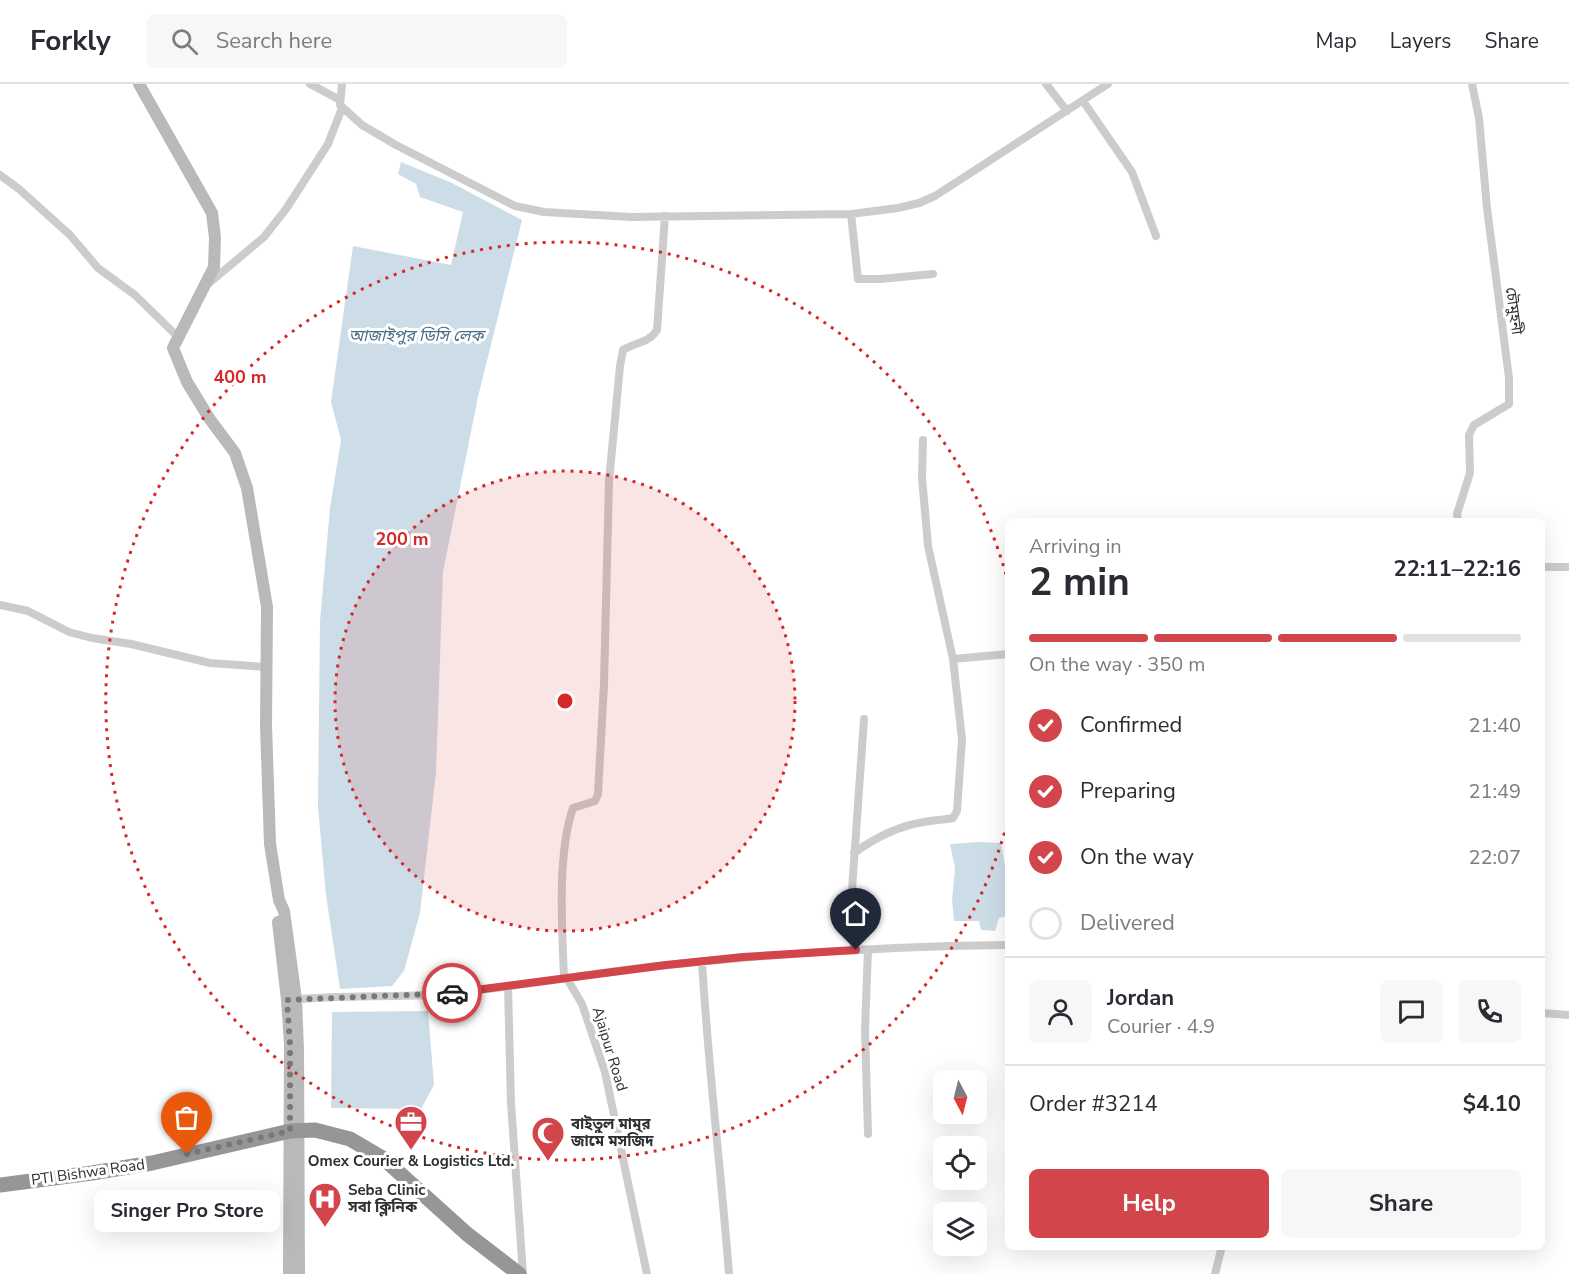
<!DOCTYPE html>
<meta charset="utf-8">
<style>
body{margin:0;font-family:"Nunito Sans","Noto Sans Bengali",sans-serif;background:#f7f7f7;color:#2b2b33;height:100vh;display:flex;flex-direction:column;font-size:22px;white-space:nowrap}
*{box-sizing:border-box;margin:0}
p{font-size:20px;color:#7c7c81}
.icon{flex:none;width:33px;height:33px;fill:none;stroke:currentColor;stroke-width:2;stroke-linecap:round;stroke-linejoin:round}
.map{position:relative;flex:1;overflow:hidden}
.panel{position:absolute;left:1005px;top:434px;width:540px;height:732px;display:flex;flex-direction:column;background:#fff;border-radius:9px;box-shadow:0 6px 24px #0002}
.panel>*{flex:none}
.needle{width:39px;rotate:173deg}
.tools{position:absolute;left:933px;top:986px;display:grid;gap:12px}
.tools a{display:grid;place-items:center;width:54px;height:54px;border-radius:9px;background:#fff;box-shadow:0 6px 24px #0002;font-size:30px}
.pin{position:absolute;display:grid;place-items:center;width:51px;height:51px;color:#fff;margin:-62px -26px;border-radius:50% 50% 50% 0;rotate:-45deg;box-shadow:0 0 6px #0007}
.pin .icon{rotate:45deg}
.courier{position:absolute;display:grid;place-items:center;width:60px;height:60px;margin:-30px;border:4px solid #d2454a;border-radius:50%;background:#fff;color:#222;box-shadow:0 2px 8px #0007}
.bubble{position:absolute;height:42px;border-radius:9px;background:#fff;box-shadow:0 6px 24px #0002;font-size:20px;font-weight:700;line-height:42px;text-align:center}
.headline em{font-style:normal;font-weight:700}
.headline div{display:flex;flex-direction:column-reverse}
.headline{display:flex;align-items:center;justify-content:space-between;height:102px;padding:0 24px}
h1{font-size:39px;font-weight:700;line-height:45px}
.bar{display:grid;grid-template-columns:repeat(4,1fr);gap:9px 6px;align-content:center;height:72px;padding:0 24px}
.bar i{height:8px;border-radius:4px;background:#e1e1e2}
.bar .selected{background:#d2454a}
.bar p{grid-column:span 4}
.line{display:flex;align-items:center;gap:15px;padding:0 24px;border-top:2px solid #e1e1e2}
.line div{flex:1}
.round{display:grid;place-items:center;flex:none;width:63px;height:63px;border-radius:9px;background:#f7f7f7}
ol{padding:0 24px;list-style:none}
li{display:flex;align-items:center;gap:18px;height:66px}
li p{margin-inline-start:auto}
li .icon{padding:6px;border-radius:50%;background:#d2454a;color:#fff;stroke-width:4}
li:last-child{color:#7c7c81}
li i{width:33px;height:33px;border:3px solid #e1e1e2;border-radius:50%}
.cta{display:flex;gap:12px;margin-top:auto;padding:12px 24px}
.cta a{flex:1;height:69px;border-radius:9px;background:#d2454a;color:#fff;font-size:24px;font-weight:700;line-height:69px;text-align:center}
.cta a+a{background:#f7f7f7;color:#2b2b33}
header{display:flex;align-items:center;gap:36px;box-sizing:border-box;height:84px;padding:0 30px;background:#fff;border-bottom:2px solid #e1e1e2}
header strong{font-size:28px}
nav{display:flex;gap:33px;margin-inline-start:auto;font-size:21px}
.search{width:420px;height:54px;background:#f7f7f7;display:flex;align-items:center;gap:15px;box-sizing:border-box;padding:0 21px;border-radius:9px;color:#7c7c81;font-size:22px}
.map>svg:first-child{display:block}
</style>
<header>
<strong>Forkly</strong>
<div class="search"><svg class="icon" aria-label="search" viewBox="0 0 24 24"><circle cx="10" cy="10" r="6"/><path d="M15 15l6 6"/></svg>Search here</div>
<nav><a>Map</a><a>Layers</a><a>Share</a></nav>
</header>
<div class="map">
<svg width="1569" height="1190" viewBox="0 0 1569 1190">
<rect width="100%" height="100%" fill="#fff"/>
<path fill="#cddde8" d="M401 78 452 99 522 136 478 313 443 488 436 688 420 829 404 887 392 902 340 905 326 811 318 723 320 537 330 424 341 356 331 318 353 162 451 181 463 128 420 113 416 100 398 90Z
M979 758 1001 759 1008 799V832L999 834 995 847 981 846 979 837H954L952 816 955 784 950 760Z
M428 927 434 1001 421 1025 331 1024 332 928Z"/>
<g fill="none" stroke-linecap="round" stroke-linejoin="round">
<path stroke="#ccc" stroke-width="8" d="M310 0 340 16
M342 0 340 21 362 41 396 61 515 122 544 128 631 133 851 130 898 124 919 119 935 112 1108 0
M1046 0 1067 27
M1083 17 1132 88 1156 152
M0 91 19 105 70 151 98 184 135 211 178 253
M851 130 858 195H880L933 190
M208 200 264 153 286 125 328 60 342 24
M1458 436 1457 430 1470 389 1469 351 1474 341 1509 320V294L1487 124 1479 34 1472 0
M1542 483H1569
M0 521 28 527 69 548 92 554 131 560 210 579 266 583
M953 575 1008 570
M854 769C876 753 898 742 924 738 934 736 944 736 953 734L957 727 962 655 953 575 928 462 922 393 923 356
M854 866 852 806 864 635
M868 866 865 945 868 1050
M702 877C708 982 721 1086 729 1190
M564 893C562 844 557 770 573 724L595 717 598 710 604 600 609 397 620 282 623 266C636 258 649 259 657 246L665 132
M566 893 582 920 605 988 647 1190
M508 902 511 1019 523 1190
M291 916C341 910 392 914 441 910 511 904 580 891 649 883 768 870 888 862 1008 861
M1542 929 1569 931
M1215 1190 1222 1162"/>
<path stroke="#b9b9b9" stroke-width="12" d="M139 0 212 129 215 154 214 183 173 264 187 298 209 334 235 369 247 404 267 523 266 641 270 760 279 816 284 827 296 915 298 965 299 1190
M278 838 287 916 290 960 289 1190"/>
<path stroke="#969696" stroke-width="15" d="M0 1101 92 1089 152 1079 290 1047 315 1046 350 1055 384 1075 467 1150 519 1190"/>
</g>
<g fill="none" stroke-linecap="round" stroke-linejoin="round">
<path stroke="#787878" stroke-width="6" stroke-dasharray="0 10.8" d="M187 1070 290 1047V960L287 916 452 909"/>
<path stroke="#d2454a" stroke-width="8" d="M452 909 666 881 743 873 856 866"/>
</g>
<circle cx="565" cy="617" r="230" fill="#d62828" fill-opacity=".12"/>
<g fill="none" stroke="#d62828" stroke-width="3" stroke-dasharray="3 6">
<circle cx="565" cy="617" r="230"/>
<path d="M1007 740A459 459 0 1 1 1007 494"/>
</g>
<defs>
<g id="office-pin" transform="scale(1.725)"><path d="M0 17L-7.5 6A9.5 9.5 0 1 1 7.5 6Z" fill="#d2454a" stroke="#fff"/><path d="M-6-3h4V-5.5h4V-3h4V5H-6ZM-1-4.5V-3h2v-1.5ZM-6 0V1H6V0Z" fill="#fff"/></g>
<g id="mosque-pin" transform="scale(1.725)"><path d="M0 17L-7.5 6A9.5 9.5 0 1 1 7.5 6Z" fill="#d2454a" stroke="#fff"/><path d="M3.5-4.9A6 6 0 1 0 3.5 4.9A5 5 0 1 1 3.5-4.9Z" fill="#fff"/></g>
<g id="hospital-pin" transform="scale(1.725)"><path d="M0 17L-7.5 6A9.5 9.5 0 1 1 7.5 6Z" fill="#d2454a" stroke="#fff"/><path d="M-5-5h3v3.5h4V-5h3V5h-3V1.5h-4V5h-3Z" fill="#fff"/></g>
</defs>
<g fill-rule="evenodd">
<use href="#office-pin" x="411" y="1038"/>
<use href="#mosque-pin" x="548" y="1049"/>
<use href="#hospital-pin" x="325" y="1115"/>
</g>
<g text-anchor="middle" dominant-baseline="central" stroke-width="6" stroke-linejoin="round" paint-order="stroke">
<g font-size="15" fill="#2f2f2f" stroke="#fff">
<text transform="translate(1514 227) rotate(82)">চৌমুহনী</text>
<text transform="translate(610 965) rotate(73)">Ajaipur Road</text>
<text transform="translate(88 1088) rotate(-8)">PTI Bishwa Road</text>
</g>
<g font-size="15" font-weight="bold" fill="#2f2f2f" stroke="#fff" text-anchor="start">
<text x="571" y="1040">বাইতুল মামুর<tspan x="571" dy="17">জামে মসজিদ</tspan></text>
<text x="411" y="1077" text-anchor="middle">Omex Courier &amp; Logistics Ltd.</text>
<text x="348" y="1106">Seba Clinic<tspan x="348" dy="17">সবা ক্লিনিক</tspan></text>
</g>
<g font-size="16" font-style="italic" fill="#466c89" stroke="#fff">
<text x="416" y="252">আজাইপুর ডিসি লেক</text>
</g>
</g>
<circle cx="565" cy="617" r="9" fill="#d62828" stroke="#fff" stroke-width="3"/>
<g font-size="18" text-anchor="middle" font-weight="bold" fill="#d62828" stroke="#fff" stroke-width="6" stroke-linejoin="round" paint-order="stroke">
<text x="240" y="299">400 m</text>
<text x="402" y="461">200 m</text>
</g>
</svg>
<div class="tools">
<a><svg class="needle" viewBox="-14 -14 28 28"><path d="M0-13l5 13h-10z" fill="#e53935"/><path d="M0 13l5-13h-10z" fill="#7c7c81"/></svg></a>
<a><svg class="icon" aria-label="locate" viewBox="0 0 24 24"><circle cx="12" cy="12" r="6"/><path d="M12 2v4M12 18v4M2 12h4M18 12h4"/></svg></a>
<a><svg class="icon" aria-label="layers" viewBox="0 0 24 24"><path d="M12 4l9 5-9 5-9-5zM3 14l9 5 9-5"/></svg></a>
</div>
<div class="pin" style="left:187px;top:1070px;background:#ea580c"><svg class="icon" aria-label="bag" viewBox="0 0 24 24"><path d="M5 8h14l-1 12H6zM9 8a3 3 0 0 1 6 0"/></svg></div>
<div class="pin" style="left:856px;top:866px;background:#1f2937"><svg class="icon" aria-label="home" viewBox="0 0 24 24"><path d="M3 11l9-7 9 7M6 9v11h12V9"/></svg></div>
<div class="courier" style="left:452px;top:909px"><svg class="icon" aria-label="car" viewBox="0 0 24 24"><path d="M5 17H2v-5l4-1 3-4h7l3 4 3 1v5h-3M9 17h6M6 11h13"/><circle cx="7" cy="17" r="2"/><circle cx="17" cy="17" r="2"/></svg></div>
<div class="bubble" style="left:94px;top:1106px;width:186px">Singer Pro Store</div>
<section class="panel">
<div class="headline"><div><h1>2 min</h1><p>Arriving in</p></div><em>22:11–22:16</em></div>
<div class="bar"><i class="selected"></i><i class="selected"></i><i class="selected"></i><i></i><p>On the way · 350 m</p></div>
<ol>
<li><svg class="icon" aria-label="check" viewBox="0 0 24 24"><path d="M5 12l5 5 9-10"/></svg>Confirmed<p>21:40</p></li>
<li><svg class="icon" aria-label="check" viewBox="0 0 24 24"><path d="M5 12l5 5 9-10"/></svg>Preparing<p>21:49</p></li>
<li><svg class="icon" aria-label="check" viewBox="0 0 24 24"><path d="M5 12l5 5 9-10"/></svg>On the way<p>22:07</p></li>
<li><i></i>Delivered</li>
</ol>
<div class="line" style="height:108px"><a class="round"><svg class="icon" aria-label="person" viewBox="0 0 24 24"><circle cx="12" cy="8" r="4"/><path d="M4 21q1-7 8-7t8 7"/></svg></a><div><b>Jordan</b><p>Courier · 4.9</p></div><a class="round"><svg class="icon" aria-label="chat" viewBox="0 0 24 24"><path d="M4 5h16v11H9l-5 4z"/></svg></a><a class="round"><svg class="icon" aria-label="phone" viewBox="0 0 24 24"><path d="M5 4h4l2 5-3 2q2 4 5 5l2-3 5 2v4C11 20 4 13 5 4z"/></svg></a></div>
<div class="line" style="height:78px"><div>Order #3214</div><b>$4.10</b></div>
<div class="cta"><a>Help</a><a>Share</a></div>
</section>
</div>
